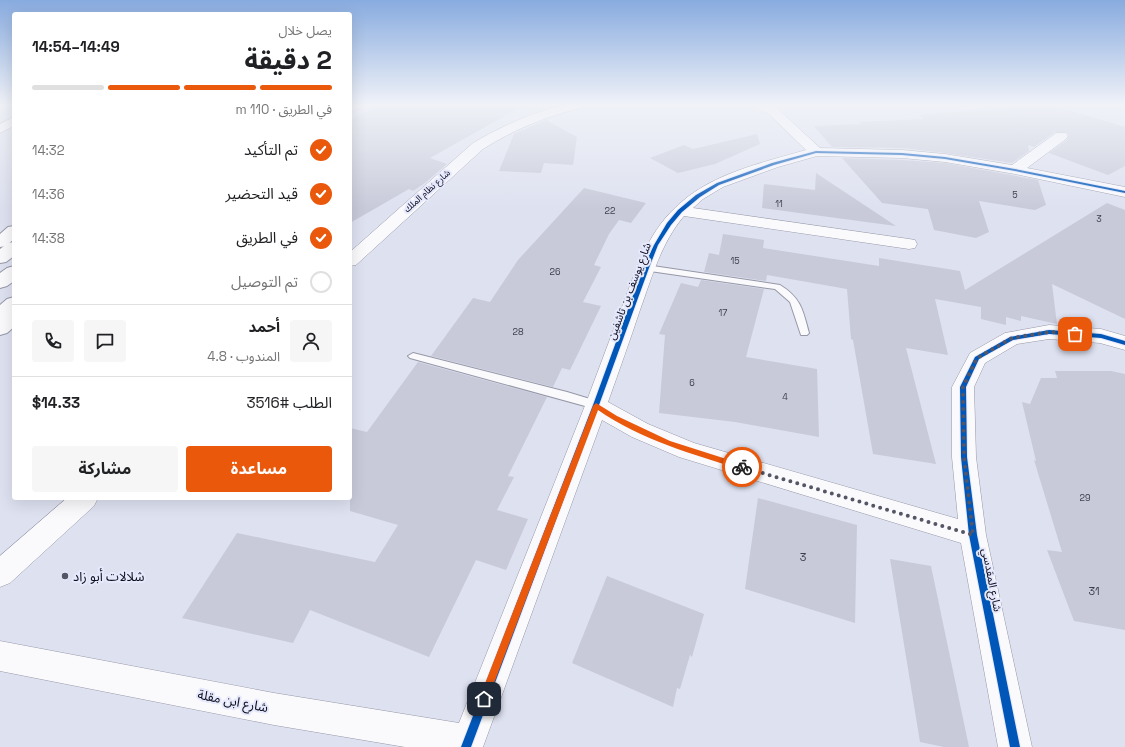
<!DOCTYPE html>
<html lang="ar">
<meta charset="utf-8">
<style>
body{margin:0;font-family:"Space Grotesk","Noto Sans Arabic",sans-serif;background:#f6f6f6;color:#202124;direction:rtl;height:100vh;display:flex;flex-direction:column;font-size:15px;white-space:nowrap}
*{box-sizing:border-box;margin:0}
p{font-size:13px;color:#757577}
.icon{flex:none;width:22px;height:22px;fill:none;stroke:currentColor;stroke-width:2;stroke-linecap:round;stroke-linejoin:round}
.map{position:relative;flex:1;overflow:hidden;direction:ltr}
.details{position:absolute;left:12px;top:12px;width:340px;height:488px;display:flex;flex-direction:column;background:#fff;border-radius:4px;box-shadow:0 4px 16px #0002;direction:rtl}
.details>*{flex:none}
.pin{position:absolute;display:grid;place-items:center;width:34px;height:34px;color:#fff;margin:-17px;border-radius:8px;box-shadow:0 2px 6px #0006}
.courier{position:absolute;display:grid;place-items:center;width:40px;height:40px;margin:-20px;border:3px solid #ea580c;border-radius:50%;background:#fff;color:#222;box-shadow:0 1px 5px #0007}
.summary em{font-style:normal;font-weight:700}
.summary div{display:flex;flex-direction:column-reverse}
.summary{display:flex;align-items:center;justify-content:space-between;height:68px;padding:0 20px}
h1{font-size:26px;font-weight:700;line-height:30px}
.bar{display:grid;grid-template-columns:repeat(4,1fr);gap:6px 4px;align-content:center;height:48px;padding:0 20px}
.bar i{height:5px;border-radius:3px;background:#e0e0e0}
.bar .selected{background:#ea580c}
.bar p{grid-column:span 4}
.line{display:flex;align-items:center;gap:10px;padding:0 20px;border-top:1px solid #e0e0e0}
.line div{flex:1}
.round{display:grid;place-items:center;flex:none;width:42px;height:42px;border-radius:4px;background:#f6f6f6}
ol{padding:0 20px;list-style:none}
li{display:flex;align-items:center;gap:12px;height:44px}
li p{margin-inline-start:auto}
li .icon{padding:4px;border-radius:50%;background:#ea580c;color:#fff;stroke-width:4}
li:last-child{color:#757577}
li i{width:22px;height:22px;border:2px solid #e0e0e0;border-radius:50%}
.action{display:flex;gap:8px;margin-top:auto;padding:8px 20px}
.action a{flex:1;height:46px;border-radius:4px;background:#ea580c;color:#fff;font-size:16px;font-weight:700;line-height:46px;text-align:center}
.action a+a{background:#f6f6f6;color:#202124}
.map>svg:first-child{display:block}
</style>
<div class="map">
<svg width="1125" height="747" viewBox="0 0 1125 747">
<rect width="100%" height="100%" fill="#dee1f0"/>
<path fill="#c8cada" d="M382 105H524L430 158 447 164 425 183 413 191 409 189 350 223V119Z
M1039 105 1042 107 1055 106 1125 127V166L1108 175 1049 153 1067 140 1069 135 1066 132H1055L1034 147 1028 145 1029 151 1012 163 945 153 902 148 832 147 814 126 862 124 859 122 924 119 919 115Z
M546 120 577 137 573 165 544 163 541 173 499 171 514 134Z
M757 134 760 144 715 164 678 173 650 158 684 145 693 149Z
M842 158 902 160 945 163 1038 180 1046 205 1035 210 979 201 989 232 976 238 934 230 928 209 882 203Z
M816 173 896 226 762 208 764 184 815 190Z
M584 188 646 203 631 223 619 220 609 234 594 265 601 267 583 302 601 306 570 370 562 368 553 387 431 356 473 298 490 302 518 260Z
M1107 203 1125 210V319L1052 284 1057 324 1021 316V321L1006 317V325L981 319V307L935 299 948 355 906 348 936 464 873 454 853 340 851 339 847 289 767 275 766 281 704 272 709 253 719 255 723 234 764 240 763 248 879 266V258L960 271 965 290Z
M701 280 764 289 746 357 817 369 819 437 735 422 659 413 665 335 659 334 681 283 698 287Z
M418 362 547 397 508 476 514 477 497 510 528 519 506 570 476 560 429 657 310 610 293 643 182 618 237 533 375 562 398 525 350 511V428L367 432Z
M1055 371H1111L1125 374V630L1074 621 1047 550 1062 552 1034 460 1036 461 1022 402 1030 404 1041 378H1057Z
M758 498 857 525 855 623 745 589Z
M890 559 931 566 969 747H944L920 742Z
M607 576 704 614 692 657 690 655 680 689 677 688 673 707 572 663Z"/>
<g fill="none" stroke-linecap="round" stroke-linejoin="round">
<g stroke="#9698a7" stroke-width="2">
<path id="lane" d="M646 265 780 285C801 298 803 310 809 333L807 335H801L790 302 775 289 643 270 642 268 643 266Z
M413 353 567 392 600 402 601 405 600 408 596 409 410 358 408 356Z"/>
</g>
<g stroke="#9698a7" stroke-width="1">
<path id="street" d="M350 105H362L360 108 350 111Z
M563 105H582L580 108C545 117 513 130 483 149L356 265 350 266V252L473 143C502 126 531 113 563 105Z
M754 105H769L777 108 820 148 902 150 945 154 1012 165 1056 133H1066L1068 136 1066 139 1027 168 1125 187V197L1015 174 945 162 902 158 817 156 778 167 723 187 703 199 693 208 909 239 915 240 917 244 915 248 909 249 684 216C661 243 652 277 640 310 630 340 619 371 608 402L648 424 694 443 958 519 952 457V387L970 353 1005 333 1049 325 1101 329 1125 336V350L1100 343 1049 339 1017 344 985 363 974 387 976 457 986 535 1032 747H998L961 543 679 457 632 437 602 420 483 747H405L274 725 0 671V641L274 693 459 723C501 617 544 510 586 403 598 371 610 339 622 307 635 273 647 234 675 208 709 174 761 163 806 150L769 114 756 108Z
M14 117V126L0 133V124Z
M67 498H98L94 506 10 583 0 587V556Z"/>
</g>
<g stroke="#9698a7" stroke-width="2">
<path id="secondary" d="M14 226V239L6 246 0 247V234L8 227Z
M14 310V327L7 333 0 335V318L7 312Z"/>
</g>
<g stroke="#9698a7" stroke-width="2">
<path id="highway" d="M14 242V256L6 262 0 263V249L8 243Z
M14 266V281L7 286 0 288V273L7 268Z
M14 297V314L7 321 0 323V305L7 299Z"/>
</g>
<use href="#lane" fill="#fafafd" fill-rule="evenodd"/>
<use href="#street" fill="#fafafd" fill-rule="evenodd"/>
<use href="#secondary" fill="#fafafd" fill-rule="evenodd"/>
<use href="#highway" fill="#fafafd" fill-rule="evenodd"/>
<g stroke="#e6e9fc" stroke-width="2">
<path id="cycleway" d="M816 151 902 153 945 157 1015 169 1125 191V193L1015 171 945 159 902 155 816 153 774 165 719 185 700 197 682 212 671 225 658 245 649 268 599 405 471 747H461L593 405 643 268 654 245 667 223 678 210 696 195 717 183 772 163Z
M1049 330 1101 334 1125 341V345L1101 338 1049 334 1013 340 979 359 966 387 967 457 977 535 1020 747H1010L969 535 961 457 960 387 975 357 1010 337Z"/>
</g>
<use href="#cycleway" fill="#0057b8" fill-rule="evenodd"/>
</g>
<linearGradient id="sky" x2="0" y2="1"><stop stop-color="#88abdf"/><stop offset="0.5" stop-color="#f0f2f8"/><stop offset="1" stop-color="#f0f2f8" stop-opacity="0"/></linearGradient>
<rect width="1125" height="209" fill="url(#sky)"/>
<path fill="#ea580c" d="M596 403 617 416 670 441 742 464 746 467 742 470C693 454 641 440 598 410L488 699 487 703 484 704 480 703 479 699 593 406Z"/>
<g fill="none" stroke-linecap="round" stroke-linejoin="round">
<path stroke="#545666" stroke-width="4" stroke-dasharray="0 7.2" d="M742 467 973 535 964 457 963 387 977 358 1012 338 1049 332 1075 334"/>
</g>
<circle fill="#545666" stroke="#e6e9fc" stroke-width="1.5" cx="65" cy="576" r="4"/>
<g text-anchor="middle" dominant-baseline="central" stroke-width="4" stroke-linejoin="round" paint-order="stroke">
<g font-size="9" fill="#0a0b1b" stroke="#e6e9fc">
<text transform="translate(427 191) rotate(-42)">شارع نظام الملك</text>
</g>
<g font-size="9" fill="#3c3e4e">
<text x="1015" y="195">5</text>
<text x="779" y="204">11</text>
<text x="610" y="211">22</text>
<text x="1099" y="219">3</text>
<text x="735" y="261">15</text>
<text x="555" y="272">26</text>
<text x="723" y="313">17</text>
<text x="518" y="332">28</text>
<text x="692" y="383">6</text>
<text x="785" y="397">4</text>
<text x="1085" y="498">29</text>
</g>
<g font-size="11" fill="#0a0b1b" stroke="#e6e9fc">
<text transform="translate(629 291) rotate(-69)">شارع يوسف بن تاشفين</text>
<text transform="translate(992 580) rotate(79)">شارع المقدسي</text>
</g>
<g font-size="11" fill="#3c3e4e">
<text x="803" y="557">3</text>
<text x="1094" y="591">31</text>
</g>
<g font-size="13" fill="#0a0b1b" stroke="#e6e9fc" text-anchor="start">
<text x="73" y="576">شلالات أبو زاد</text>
</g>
<g font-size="13" fill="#0a0b1b" stroke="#e6e9fc">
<text transform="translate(233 701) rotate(11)">شارع ابن مقلة</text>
</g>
</g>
</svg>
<div class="pin" style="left:1075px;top:334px;background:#ea580c"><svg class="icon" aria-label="bag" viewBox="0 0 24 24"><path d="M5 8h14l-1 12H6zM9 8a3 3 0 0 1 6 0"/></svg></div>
<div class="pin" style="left:484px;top:699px;background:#1f2937"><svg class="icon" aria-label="home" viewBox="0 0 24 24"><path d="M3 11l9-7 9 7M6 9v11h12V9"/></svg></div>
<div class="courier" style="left:742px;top:467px"><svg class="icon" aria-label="bike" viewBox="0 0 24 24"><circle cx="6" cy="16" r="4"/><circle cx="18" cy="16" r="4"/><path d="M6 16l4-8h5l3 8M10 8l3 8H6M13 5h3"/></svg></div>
<section class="details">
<div class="summary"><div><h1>2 دقيقة</h1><p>يصل خلال</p></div><em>14:49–14:54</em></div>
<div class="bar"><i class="selected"></i><i class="selected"></i><i class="selected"></i><i></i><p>في الطريق · 110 m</p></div>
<ol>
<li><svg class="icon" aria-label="check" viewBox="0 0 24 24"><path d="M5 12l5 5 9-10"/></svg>تم التأكيد<p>14:32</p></li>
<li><svg class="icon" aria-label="check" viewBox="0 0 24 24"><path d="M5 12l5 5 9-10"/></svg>قيد التحضير<p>14:36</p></li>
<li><svg class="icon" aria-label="check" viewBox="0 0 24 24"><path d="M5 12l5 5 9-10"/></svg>في الطريق<p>14:38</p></li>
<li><i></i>تم التوصيل</li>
</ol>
<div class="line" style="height:72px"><a class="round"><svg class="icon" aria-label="person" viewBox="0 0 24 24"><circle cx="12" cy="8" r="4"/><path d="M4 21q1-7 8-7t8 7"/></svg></a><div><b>أحمد</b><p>المندوب · 4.8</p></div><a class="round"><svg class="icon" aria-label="chat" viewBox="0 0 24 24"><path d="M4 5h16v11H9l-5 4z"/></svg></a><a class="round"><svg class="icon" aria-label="phone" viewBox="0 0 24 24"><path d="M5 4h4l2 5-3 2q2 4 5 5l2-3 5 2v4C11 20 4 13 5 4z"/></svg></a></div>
<div class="line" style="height:52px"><div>الطلب #3516</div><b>$14.33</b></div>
<div class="action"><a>مساعدة</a><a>مشاركة</a></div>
</section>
</div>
